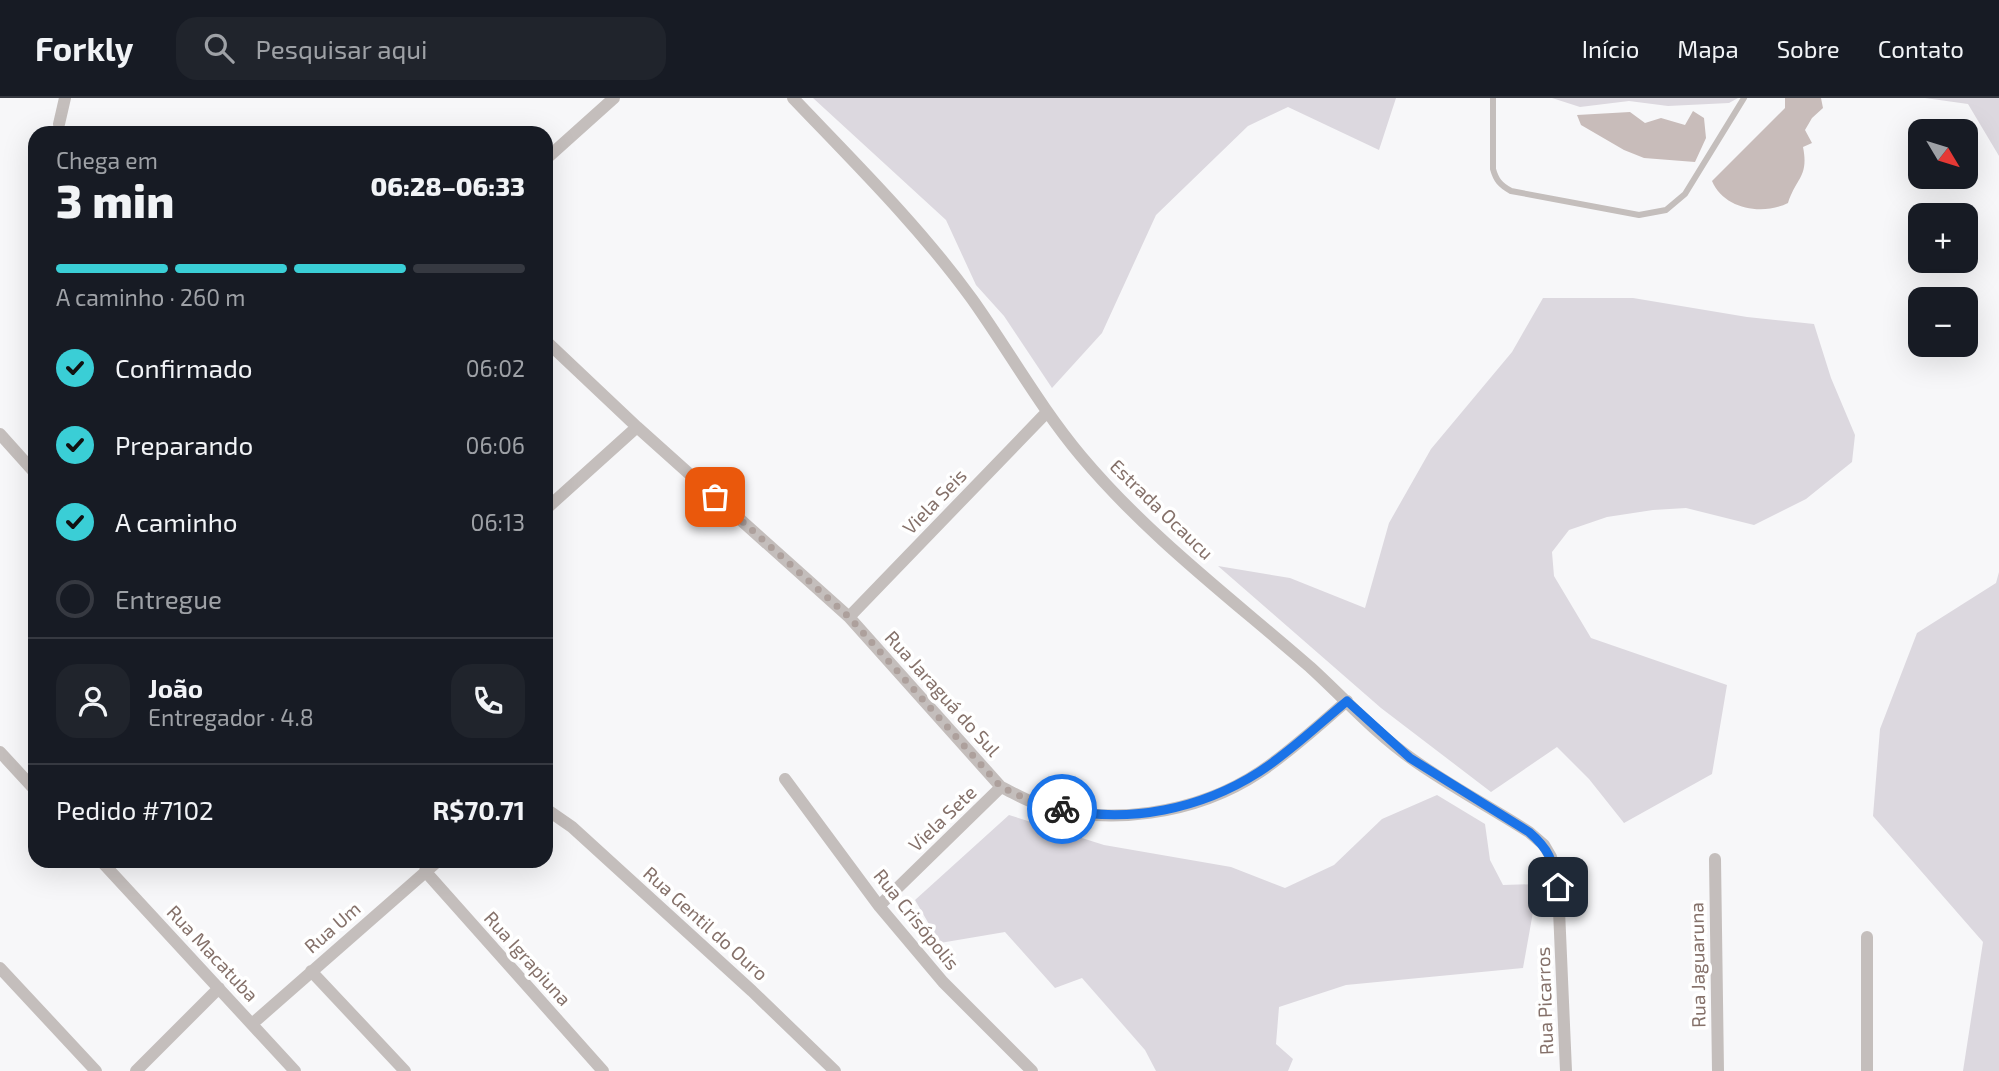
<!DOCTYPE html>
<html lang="pt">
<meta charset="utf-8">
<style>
body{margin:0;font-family:"Exo 2",sans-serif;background:#20242c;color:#f1f3f6;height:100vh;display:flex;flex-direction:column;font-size:26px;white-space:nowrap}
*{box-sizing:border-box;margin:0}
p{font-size:23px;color:#9ea1a6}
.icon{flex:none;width:38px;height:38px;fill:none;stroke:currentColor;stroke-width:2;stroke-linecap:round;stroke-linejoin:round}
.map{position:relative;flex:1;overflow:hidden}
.drawer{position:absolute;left:28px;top:28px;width:525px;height:742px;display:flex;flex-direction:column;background:#171b24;border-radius:21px;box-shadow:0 7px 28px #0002}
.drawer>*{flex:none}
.needle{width:46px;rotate:128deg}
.controls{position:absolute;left:1908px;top:21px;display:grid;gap:14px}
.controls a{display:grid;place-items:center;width:70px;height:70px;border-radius:14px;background:#171b24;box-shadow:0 7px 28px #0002;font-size:35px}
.pin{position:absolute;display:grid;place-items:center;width:60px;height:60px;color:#fff;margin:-30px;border-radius:14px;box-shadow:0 4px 10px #0006}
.courier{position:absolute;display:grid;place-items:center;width:70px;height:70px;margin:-35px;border:5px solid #1a73e8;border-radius:50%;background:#fff;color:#222;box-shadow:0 2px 9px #0007}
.summary em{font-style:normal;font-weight:800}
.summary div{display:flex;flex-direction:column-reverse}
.summary{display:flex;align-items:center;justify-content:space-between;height:119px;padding:0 28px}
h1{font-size:46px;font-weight:800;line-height:52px}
.bar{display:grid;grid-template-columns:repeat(4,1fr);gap:10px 7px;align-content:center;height:84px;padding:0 28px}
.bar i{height:9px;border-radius:5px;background:#363941}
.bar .active{background:#3aced6}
.bar p{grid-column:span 4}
.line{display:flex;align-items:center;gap:18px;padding:0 28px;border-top:2px solid #363941}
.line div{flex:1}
.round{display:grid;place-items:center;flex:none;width:74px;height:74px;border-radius:21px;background:#20242c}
ol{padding:0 28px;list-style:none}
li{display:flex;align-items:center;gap:21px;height:77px}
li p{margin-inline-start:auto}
li .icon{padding:7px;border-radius:50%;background:#3aced6;color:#111;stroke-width:4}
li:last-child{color:#9ea1a6}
li i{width:38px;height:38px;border:4px solid #363941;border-radius:50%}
header{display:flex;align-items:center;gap:42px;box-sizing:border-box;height:98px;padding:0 35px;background:#171b24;border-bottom:2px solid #363941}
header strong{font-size:33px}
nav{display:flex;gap:38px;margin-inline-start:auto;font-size:24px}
.search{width:490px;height:63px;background:#20242c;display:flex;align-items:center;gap:18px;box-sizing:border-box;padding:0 24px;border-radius:21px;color:#9ea1a6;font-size:26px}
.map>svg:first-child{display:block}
</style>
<header>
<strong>Forkly</strong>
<div class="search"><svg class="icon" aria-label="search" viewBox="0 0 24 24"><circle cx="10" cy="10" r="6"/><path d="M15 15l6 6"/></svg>Pesquisar aqui</div>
<nav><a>Início</a><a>Mapa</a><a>Sobre</a><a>Contato</a></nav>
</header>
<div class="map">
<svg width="1999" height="973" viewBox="0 0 1999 973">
<rect width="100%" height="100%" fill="#f7f7f9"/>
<path fill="#dcd8df" d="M813 0H1396L1379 52 1288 9 1248 28 1156 117 1102 235 1052 290 1004 218 976 187 946 122Z
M1552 0H1738L1729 5 1668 8 1629 3 1580 9Z
M1925 0H1999V58L1968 6Z
M1543 200H1633L1747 219 1814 226 1831 280 1855 337 1852 364 1806 401 1754 427 1686 410 1653 412 1607 419 1569 432 1552 454 1554 478 1591 540 1727 587 1712 676 1624 725 1589 681 1557 649 1491 694 1381 610 1218 468 1290 480 1365 510 1389 425 1431 351 1512 254Z
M1999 474V973H1963L1983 844 1873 718 1880 631 1917 535 1996 485Z
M1437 697 1485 726 1490 762 1503 787 1538 786 1523 870 1346 887 1279 909 1276 946 1293 961 1288 973H1156L1145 952 1082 880 1055 890 1005 834 940 845 915 802 1009 717 1104 747 1231 769 1285 790 1334 767 1382 721Z"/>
<path fill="#c8bcba" d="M1785 0H1821L1823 10 1812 20 1805 32 1812 45 1803 49C1809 79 1796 80 1788 105 1762 118 1724 111 1712 83L1785 10Z
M1693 13 1704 20 1706 40 1695 64 1644 60 1624 52 1581 27 1577 17 1630 14 1645 25 1661 20 1685 27Z"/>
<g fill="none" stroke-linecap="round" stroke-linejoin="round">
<path stroke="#c4bebc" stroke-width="6" d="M1493 0V71C1496 82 1500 87 1511 93L1639 117 1666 112 1685 96 1744 0"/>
<path stroke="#c4bebc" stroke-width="12" d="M793 0C855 65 919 128 972 201 1009 253 1040 309 1081 358 1148 438 1232 501 1310 569 1344 600 1375 635 1412 661 1450 688 1490 709 1529 734L1544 747 1551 759 1558 789 1566 973
M59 26 65 0
M546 61 614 0
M546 243 637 329 849 519 1001 689C1012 694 1023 701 1035 705 1107 730 1197 716 1260 674 1291 653 1319 627 1347 603
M0 336 35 375
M546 411 637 329
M849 519 1047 314
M0 654 35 692
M785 681 879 808 943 884 1032 973
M546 711 572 729 752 893 835 973
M1715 761 1718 973
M101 763 295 973
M425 773 603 973
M879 808 1001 689
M1867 839V973
M0 870 96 973
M311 873 405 973
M252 926 438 763
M136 973 219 890"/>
</g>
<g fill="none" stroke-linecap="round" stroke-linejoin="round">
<path stroke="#ada09c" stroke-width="7" stroke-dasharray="0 12.6" d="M715 399 849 519 1001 689 1035 705 1062 711"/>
<path stroke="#1a73e8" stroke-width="9" d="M1062 711C1129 726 1201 711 1259 674 1290 654 1318 627 1347 603L1410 660 1529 734C1550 752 1552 762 1558 789"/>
</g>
<g text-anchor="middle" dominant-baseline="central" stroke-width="7" stroke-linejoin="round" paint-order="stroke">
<g font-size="19" fill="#85716a" stroke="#fff">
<text transform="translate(934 403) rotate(-46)">Viela Seis</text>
<text transform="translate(1162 411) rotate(44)">Estrada Ocaucu</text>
<text transform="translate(943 595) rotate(48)">Rua Jaraguá do Sul</text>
<text transform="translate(942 720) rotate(-44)">Viela Sete</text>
<text transform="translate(917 821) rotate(51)">Rua Crisópolis</text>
<text transform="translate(706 825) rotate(42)">Rua Gentil do Ouro</text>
<text transform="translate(332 829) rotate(-41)">Rua Um</text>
<text transform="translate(213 855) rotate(47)">Rua Macatuba</text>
<text transform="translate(528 860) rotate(48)">Rua Igrapiuna</text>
<text transform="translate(1697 867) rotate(-91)">Rua Jaguaruna</text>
<text transform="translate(1544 903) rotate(-92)">Rua Picarros</text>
</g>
</g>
</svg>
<div class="controls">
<a><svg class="needle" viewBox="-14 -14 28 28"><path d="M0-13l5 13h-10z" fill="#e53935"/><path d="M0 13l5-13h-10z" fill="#9ea1a6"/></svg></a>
<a>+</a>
<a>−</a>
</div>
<div class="pin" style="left:715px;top:399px;background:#ea580c"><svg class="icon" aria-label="bag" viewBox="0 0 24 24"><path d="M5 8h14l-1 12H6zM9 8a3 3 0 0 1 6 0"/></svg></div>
<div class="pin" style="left:1558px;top:789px;background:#1f2937"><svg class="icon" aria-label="home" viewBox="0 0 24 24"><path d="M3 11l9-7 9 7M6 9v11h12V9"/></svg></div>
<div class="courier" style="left:1062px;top:711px"><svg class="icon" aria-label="bike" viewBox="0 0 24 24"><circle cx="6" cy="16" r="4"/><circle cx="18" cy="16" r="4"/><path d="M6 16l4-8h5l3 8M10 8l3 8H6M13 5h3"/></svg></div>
<section class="drawer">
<div class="summary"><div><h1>3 min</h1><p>Chega em</p></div><em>06:28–06:33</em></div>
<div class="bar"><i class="active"></i><i class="active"></i><i class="active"></i><i></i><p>A caminho · 260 m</p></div>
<ol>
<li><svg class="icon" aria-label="check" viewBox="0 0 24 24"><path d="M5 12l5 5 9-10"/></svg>Confirmado<p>06:02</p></li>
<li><svg class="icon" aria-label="check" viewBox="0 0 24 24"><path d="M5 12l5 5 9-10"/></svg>Preparando<p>06:06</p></li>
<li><svg class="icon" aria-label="check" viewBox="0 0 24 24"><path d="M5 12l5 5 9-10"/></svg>A caminho<p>06:13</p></li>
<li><i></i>Entregue</li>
</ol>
<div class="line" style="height:126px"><a class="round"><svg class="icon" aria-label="person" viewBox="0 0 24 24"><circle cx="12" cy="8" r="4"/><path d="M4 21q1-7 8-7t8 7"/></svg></a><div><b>João</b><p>Entregador · 4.8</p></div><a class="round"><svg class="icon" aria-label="phone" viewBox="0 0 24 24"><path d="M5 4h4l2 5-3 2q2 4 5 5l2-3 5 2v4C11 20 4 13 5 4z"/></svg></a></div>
<div class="line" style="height:91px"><div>Pedido #7102</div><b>R$70.71</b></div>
</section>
</div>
